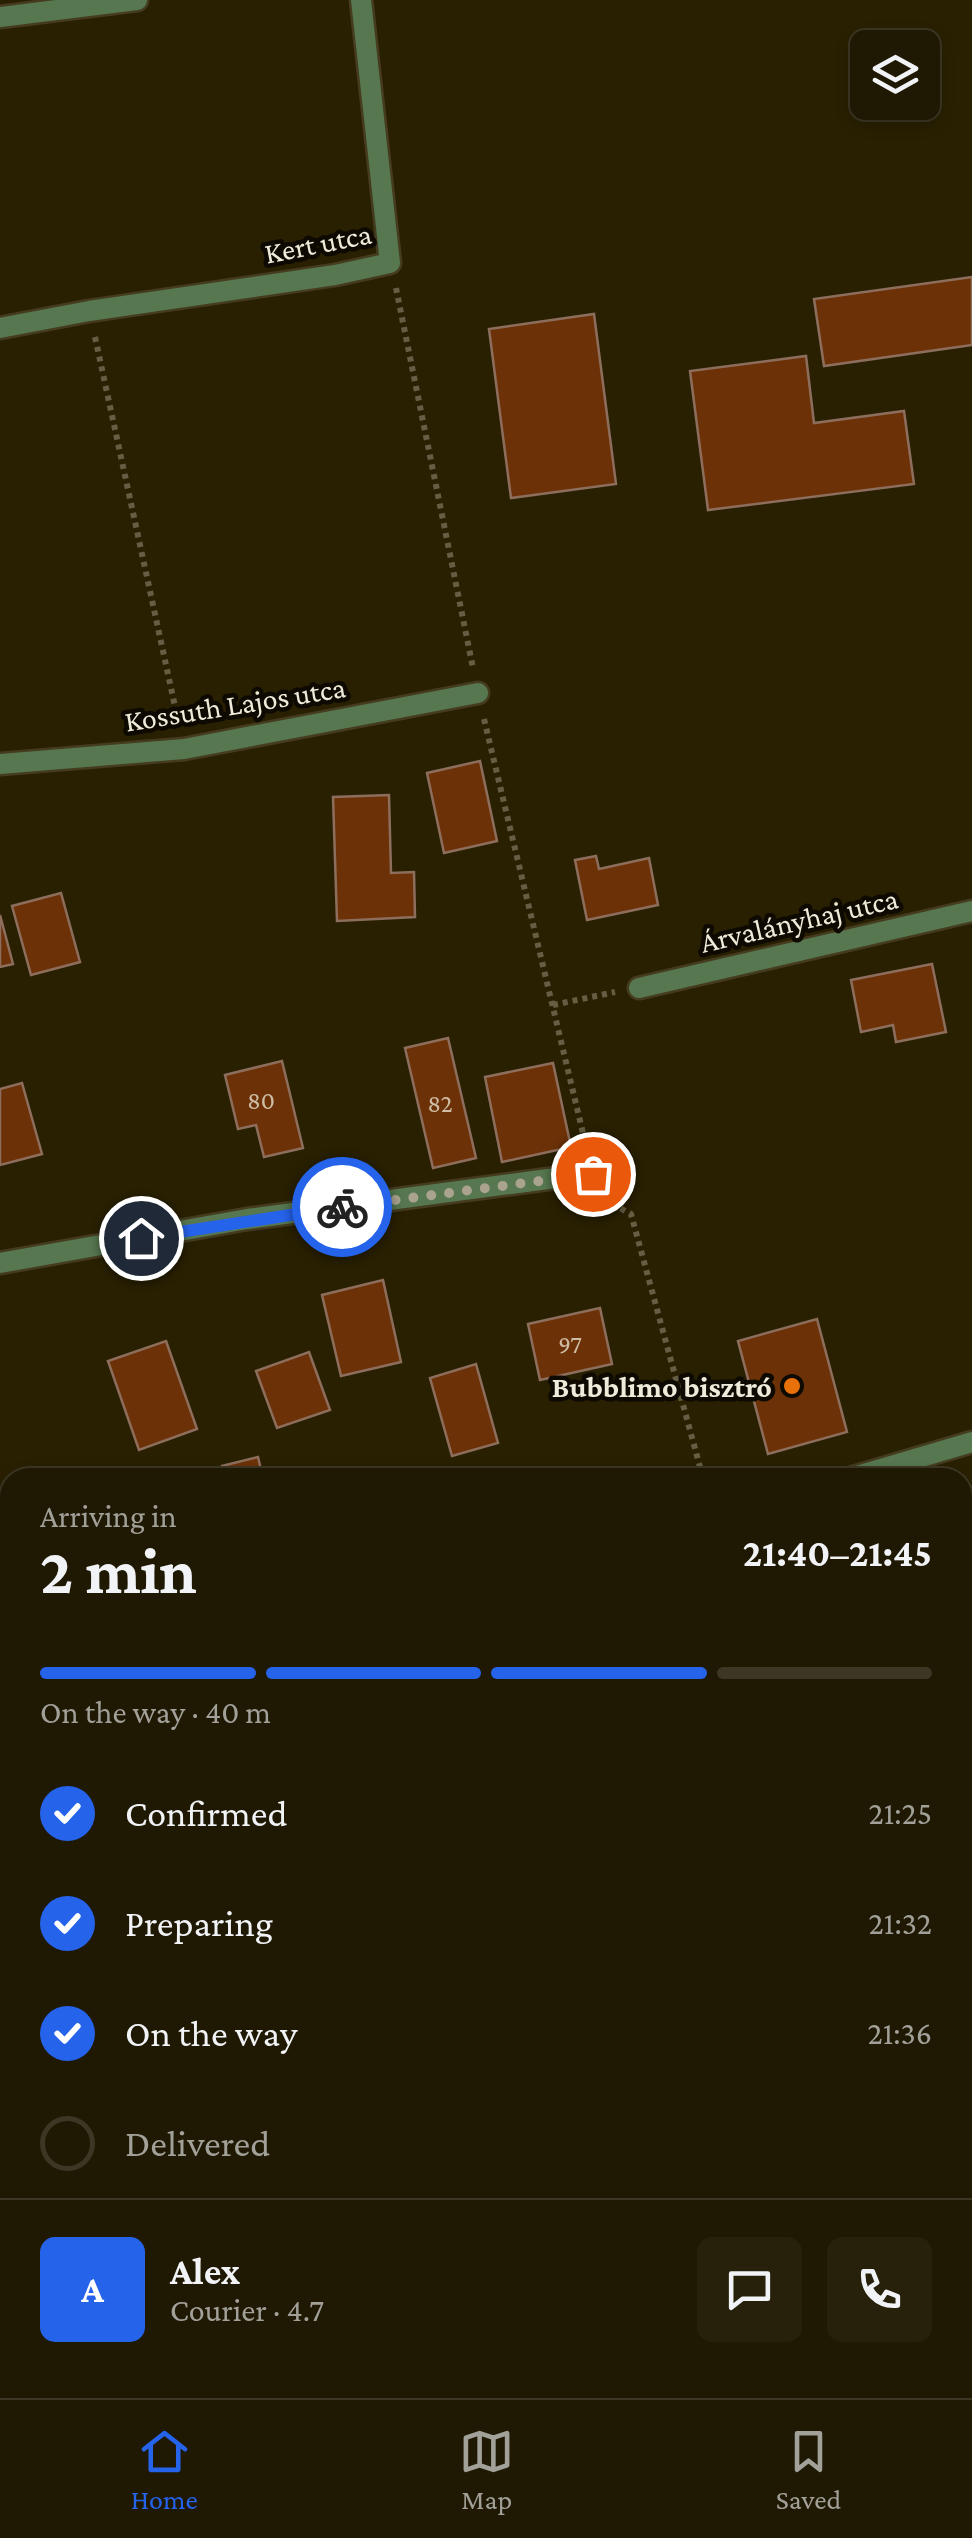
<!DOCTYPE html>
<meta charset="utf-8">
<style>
body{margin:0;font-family:"Crimson Pro",serif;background:#27210c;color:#f1f3f6;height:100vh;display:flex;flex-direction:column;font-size:38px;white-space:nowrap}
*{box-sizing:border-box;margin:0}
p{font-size:32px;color:#a1a099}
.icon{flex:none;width:55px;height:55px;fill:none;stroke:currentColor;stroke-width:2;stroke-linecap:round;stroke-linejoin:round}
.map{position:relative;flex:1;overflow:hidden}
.drawer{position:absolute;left:0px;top:1468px;width:972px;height:932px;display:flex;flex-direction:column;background:#1f1802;border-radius:30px 30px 0 0;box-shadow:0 5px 15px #0003,0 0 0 2px #3c3724}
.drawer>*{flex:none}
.fabs{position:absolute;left:850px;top:30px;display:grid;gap:20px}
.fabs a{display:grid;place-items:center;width:90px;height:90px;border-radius:15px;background:#1f1802;box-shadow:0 5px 15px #0003,0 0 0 2px #3c3724;font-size:50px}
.pin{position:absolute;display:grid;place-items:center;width:85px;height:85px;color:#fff;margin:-42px;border:5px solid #fff;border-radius:50%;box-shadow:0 2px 10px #0007}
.courier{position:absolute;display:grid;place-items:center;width:100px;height:100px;margin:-50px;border:8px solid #2563eb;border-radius:50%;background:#fff;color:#222;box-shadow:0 2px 12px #0007}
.summary em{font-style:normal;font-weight:700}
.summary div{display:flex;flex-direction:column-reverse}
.summary{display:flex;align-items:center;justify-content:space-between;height:170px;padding:0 40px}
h1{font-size:65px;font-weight:700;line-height:75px}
.bar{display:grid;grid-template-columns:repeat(4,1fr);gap:15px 10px;align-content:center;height:120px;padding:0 40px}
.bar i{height:12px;border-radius:8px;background:#3c3724}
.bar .selected{background:#2563eb}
.bar p{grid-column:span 4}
.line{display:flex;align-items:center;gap:25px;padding:0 40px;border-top:2px solid #3c3724}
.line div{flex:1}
.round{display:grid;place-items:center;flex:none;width:105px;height:105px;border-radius:15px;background:#27210c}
ol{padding:0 40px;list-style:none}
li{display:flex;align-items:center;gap:30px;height:110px}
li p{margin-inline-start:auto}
li .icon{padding:10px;border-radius:50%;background:#2563eb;color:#fff;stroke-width:4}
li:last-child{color:#a1a099}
li i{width:55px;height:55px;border:5px solid #3c3724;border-radius:50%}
.tabs{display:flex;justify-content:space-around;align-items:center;height:140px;border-top:2px solid #3c3724;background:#1f1802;font-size:28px;color:#a1a099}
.tabs a{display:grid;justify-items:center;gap:5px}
.tabs .selected{color:#2563eb}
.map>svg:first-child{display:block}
</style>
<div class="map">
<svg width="972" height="2398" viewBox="0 0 972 2398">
<rect width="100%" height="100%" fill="#292002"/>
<path fill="#2d2e06" d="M10 2182V2390H934L936 2398H0V2186Z"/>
<path fill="#6c3107" stroke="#8d6e5d" stroke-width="2.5" d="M972 277V345L824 366 814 299Z
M594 314 616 484 511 498 489 329Z
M806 356 814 423 904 411 914 484 708 510 690 371Z
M480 761 497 841 444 853 427 773Z
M389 795 391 873 414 872 415 917 337 921 333 797Z
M596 856 599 869 649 858 658 905 587 920 575 860Z
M61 893 80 962 31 975 12 906Z
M0 915 13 964 0 967Z
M932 964 946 1032 896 1042 893 1025 861 1032 851 980Z
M448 1038 476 1158 433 1168 405 1048Z
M282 1061 303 1148 264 1157 256 1125 238 1129 225 1075Z
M553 1063 571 1147 502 1162 485 1077Z
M22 1083 42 1154 0 1165V1089Z
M383 1280 401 1362 341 1376 322 1295Z
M600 1308 612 1364 540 1380 528 1324Z
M817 1319 847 1432 768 1454 738 1341Z
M166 1341 197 1429 139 1450 108 1361Z
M309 1352 330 1410 277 1428 256 1371Z
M476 1364 498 1443 452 1456 430 1378Z
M258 1457 263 1478H225L222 1466Z
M967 1516 972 1532V1586L962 1589V1517Z"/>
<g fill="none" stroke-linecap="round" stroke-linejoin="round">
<g stroke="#453c20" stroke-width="25">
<path id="minor" d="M0 328 89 311 335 275 390 263 361 0
M0 764 184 749 478 693
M639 988 972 911
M0 1263 247 1219 593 1173
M850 1478 972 1442
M0 1796 10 1794
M962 2046 972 2043
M0 2151 10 2147"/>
</g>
<g stroke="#453c20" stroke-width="25">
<path id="tertiary" d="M0 17 137 0"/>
</g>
<path stroke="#665e44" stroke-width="6" stroke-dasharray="5 5" stroke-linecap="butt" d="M396 288 473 668
M95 337 179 725
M484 719 587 1150
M553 1005 615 992
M603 1199 631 1214 703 1478
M962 2244 972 2281
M909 2390 911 2398
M951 2390 953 2398"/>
<use href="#minor" stroke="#56774f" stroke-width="20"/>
<use href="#tertiary" stroke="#56774f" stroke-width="20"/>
</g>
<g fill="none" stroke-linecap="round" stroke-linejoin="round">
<path stroke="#aaa38e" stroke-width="10" stroke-dasharray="0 18" d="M342 1207 593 1174"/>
<path stroke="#2563eb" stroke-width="12" d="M141 1238 342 1207"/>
</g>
<circle fill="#e8710a" stroke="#0e0a02" stroke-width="4" cx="792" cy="1386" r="10"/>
<g text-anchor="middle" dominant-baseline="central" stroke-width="9" stroke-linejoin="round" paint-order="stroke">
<g font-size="25" fill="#cebca4">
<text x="261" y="1100">80</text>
<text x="440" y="1103">82</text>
<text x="570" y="1344">97</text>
</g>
<g font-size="30" fill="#efead9" stroke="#0e0a02">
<text transform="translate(318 243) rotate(-11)">Kert utca</text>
<text transform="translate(235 704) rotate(-9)">Kossuth Lajos utca</text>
<text transform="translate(799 920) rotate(-13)">Árvalányhaj utca</text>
</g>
<g font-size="30" font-weight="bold" fill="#efead9" stroke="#0e0a02" text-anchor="end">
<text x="772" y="1386">Bubblimo bisztró</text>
</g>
</g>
</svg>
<div class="fabs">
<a><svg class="icon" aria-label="layers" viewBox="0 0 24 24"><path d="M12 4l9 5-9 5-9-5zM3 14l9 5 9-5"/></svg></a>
</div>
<div class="pin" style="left:593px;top:1174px;background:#ea580c"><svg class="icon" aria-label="bag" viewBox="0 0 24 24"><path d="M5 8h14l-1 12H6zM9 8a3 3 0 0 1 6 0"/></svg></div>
<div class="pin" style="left:141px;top:1238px;background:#1f2937"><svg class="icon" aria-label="home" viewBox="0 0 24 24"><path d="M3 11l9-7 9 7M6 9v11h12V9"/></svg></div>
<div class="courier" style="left:342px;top:1207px"><svg class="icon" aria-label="bike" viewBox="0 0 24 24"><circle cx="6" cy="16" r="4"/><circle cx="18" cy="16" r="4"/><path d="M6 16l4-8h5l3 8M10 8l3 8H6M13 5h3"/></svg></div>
<section class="drawer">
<div class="summary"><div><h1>2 min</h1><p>Arriving in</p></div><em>21:40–21:45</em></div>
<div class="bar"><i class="selected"></i><i class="selected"></i><i class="selected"></i><i></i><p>On the way · 40 m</p></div>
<ol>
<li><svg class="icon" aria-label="check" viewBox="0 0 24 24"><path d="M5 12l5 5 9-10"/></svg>Confirmed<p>21:25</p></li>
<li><svg class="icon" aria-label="check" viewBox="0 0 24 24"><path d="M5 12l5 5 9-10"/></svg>Preparing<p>21:32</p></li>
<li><svg class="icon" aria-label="check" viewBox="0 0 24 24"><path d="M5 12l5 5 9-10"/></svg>On the way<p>21:36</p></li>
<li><i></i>Delivered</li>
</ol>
<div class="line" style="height:180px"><b class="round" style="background:#2563eb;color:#fff">A</b><div><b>Alex</b><p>Courier · 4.7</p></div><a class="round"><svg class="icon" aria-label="chat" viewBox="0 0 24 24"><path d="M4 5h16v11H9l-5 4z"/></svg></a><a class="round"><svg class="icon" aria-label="phone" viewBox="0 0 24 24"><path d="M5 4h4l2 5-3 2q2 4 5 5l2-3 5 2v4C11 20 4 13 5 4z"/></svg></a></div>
</section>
</div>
<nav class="tabs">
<a class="selected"><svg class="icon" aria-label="home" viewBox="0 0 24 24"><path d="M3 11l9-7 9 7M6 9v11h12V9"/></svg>Home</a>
<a><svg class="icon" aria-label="map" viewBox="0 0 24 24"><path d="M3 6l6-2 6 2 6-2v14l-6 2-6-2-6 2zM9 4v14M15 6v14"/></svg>Map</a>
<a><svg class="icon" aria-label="saved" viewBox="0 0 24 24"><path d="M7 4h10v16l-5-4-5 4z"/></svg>Saved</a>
</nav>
